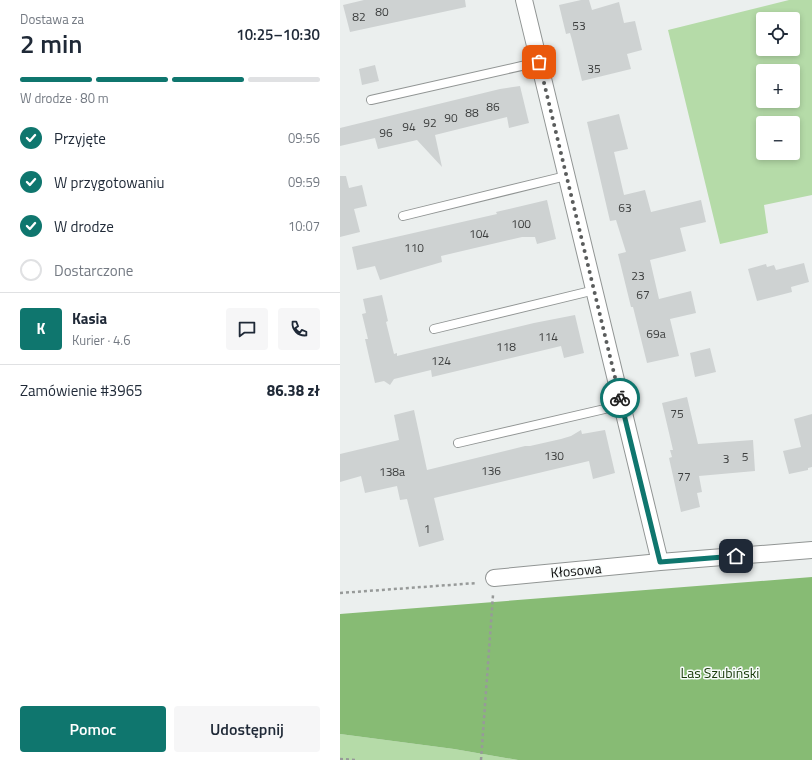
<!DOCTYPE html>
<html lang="pl">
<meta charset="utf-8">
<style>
body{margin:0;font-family:"Titillium Web",sans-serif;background:#f6f6f7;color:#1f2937;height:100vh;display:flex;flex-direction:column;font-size:15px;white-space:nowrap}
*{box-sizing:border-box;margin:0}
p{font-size:13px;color:#747a83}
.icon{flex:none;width:22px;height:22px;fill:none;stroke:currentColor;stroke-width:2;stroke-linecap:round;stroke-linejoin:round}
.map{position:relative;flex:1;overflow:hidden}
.details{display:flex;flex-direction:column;background:#fff;width:340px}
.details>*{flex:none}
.fabs{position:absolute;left:416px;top:12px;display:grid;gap:8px}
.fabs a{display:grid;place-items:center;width:44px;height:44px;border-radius:4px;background:#fff;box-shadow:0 2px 6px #0003;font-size:20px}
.pin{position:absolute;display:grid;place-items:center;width:34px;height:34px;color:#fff;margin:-17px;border-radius:8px;box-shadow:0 2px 6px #0006}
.courier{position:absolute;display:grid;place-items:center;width:40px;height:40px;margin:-20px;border:3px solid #0f766e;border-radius:50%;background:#fff;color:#222;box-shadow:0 1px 5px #0007}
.summary em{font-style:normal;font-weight:600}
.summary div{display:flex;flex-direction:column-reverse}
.summary{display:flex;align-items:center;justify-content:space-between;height:68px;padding:0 20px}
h1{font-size:26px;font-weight:600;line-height:30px}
.bar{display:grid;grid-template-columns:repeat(4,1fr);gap:6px 4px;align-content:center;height:48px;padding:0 20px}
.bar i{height:5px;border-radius:3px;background:#e0e1e3}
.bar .active{background:#0f766e}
.bar p{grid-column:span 4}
.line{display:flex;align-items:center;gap:10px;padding:0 20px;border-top:1px solid #e0e1e3}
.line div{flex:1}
.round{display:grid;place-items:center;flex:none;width:42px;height:42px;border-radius:4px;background:#f6f6f7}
ol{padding:0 20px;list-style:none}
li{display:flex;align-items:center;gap:12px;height:44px}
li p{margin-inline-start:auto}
li .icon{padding:4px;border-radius:50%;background:#0f766e;color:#fff;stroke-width:4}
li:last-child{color:#747a83}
li i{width:22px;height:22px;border:2px solid #e0e1e3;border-radius:50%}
.action{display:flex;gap:8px;margin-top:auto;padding:8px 20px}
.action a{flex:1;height:46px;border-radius:4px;background:#0f766e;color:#fff;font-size:16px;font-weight:600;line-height:46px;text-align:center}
.action a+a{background:#f6f6f7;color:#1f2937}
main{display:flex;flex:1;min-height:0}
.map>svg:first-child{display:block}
</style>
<main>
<section class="details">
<div class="summary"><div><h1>2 min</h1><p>Dostawa za</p></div><em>10:25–10:30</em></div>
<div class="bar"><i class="active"></i><i class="active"></i><i class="active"></i><i></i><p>W drodze · 80 m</p></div>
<ol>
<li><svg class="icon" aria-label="check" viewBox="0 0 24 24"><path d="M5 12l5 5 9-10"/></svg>Przyjęte<p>09:56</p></li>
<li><svg class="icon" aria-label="check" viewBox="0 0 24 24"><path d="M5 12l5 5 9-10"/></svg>W przygotowaniu<p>09:59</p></li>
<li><svg class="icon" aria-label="check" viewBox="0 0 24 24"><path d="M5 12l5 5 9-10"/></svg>W drodze<p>10:07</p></li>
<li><i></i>Dostarczone</li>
</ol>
<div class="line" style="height:72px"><b class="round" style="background:#0f766e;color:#fff">K</b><div><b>Kasia</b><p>Kurier · 4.6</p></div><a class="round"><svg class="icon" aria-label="chat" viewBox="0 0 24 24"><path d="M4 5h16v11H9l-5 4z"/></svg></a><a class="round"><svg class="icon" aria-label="phone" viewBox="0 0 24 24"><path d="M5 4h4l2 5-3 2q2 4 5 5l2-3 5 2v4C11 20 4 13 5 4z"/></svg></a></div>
<div class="line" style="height:52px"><div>Zamówienie #3965</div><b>86.38 zł</b></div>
<div class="action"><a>Pomoc</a><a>Udostępnij</a></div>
</section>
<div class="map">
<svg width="472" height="760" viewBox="0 0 472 760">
<rect width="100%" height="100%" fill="#ebefee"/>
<path fill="#b5dba8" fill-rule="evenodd" d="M449 0H472V195L424 205 428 233 380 244 328 30ZM423 19H453V49H423ZM423 71H453V101H423ZM423 123H453V153H423Z
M0 734 114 749 178 760H0Z"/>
<path fill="#87bb74" d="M472 577V760H178L114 749 0 734V614Z"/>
<path fill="#ced2d2" d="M24 0H125L126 7 10 32 3 5Z
M241 0H249L252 10 279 2 284 23 295 21 302 50 287 54 291 69 242 81 232 40 230 33 226 34 219 5Z
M35 65 39 81 22 85 19 69Z
M180 86 189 123 169 128 167 117 95 135 102 167 77 140 38 149 35 138 0 146V128L160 89Z
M279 114 288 149 274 152 284 195 305 190 311 212 361 200 366 222 340 228 346 251 310 260 319 299 351 291 356 313 330 319 339 356 307 363 293 307H291L278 254 286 252 276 220 270 221 247 122Z
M0 176H6L9 188 22 185 27 206 14 209 20 232 0 237Z
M207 200 216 239 197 244 195 237H182L101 256 102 262 40 280 35 266 17 270 12 247 157 214 156 212Z
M464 263 469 282 451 287 452 292 417 301 408 269 426 264 427 267 434 265 436 270Z
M42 295 48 321 46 322 54 354 57 353V356L194 323 235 315 244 353 224 358 221 346 92 377 91 370 54 379 50 385 44 381 35 383 25 339H28L22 314 26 313 23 299Z
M370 348 376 372 355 377 350 353Z
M347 397 358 444 413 440 415 471 359 476 362 492 357 493 360 507 341 512 329 458 332 457 330 450H333L322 403Z
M74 410 87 470 185 446H190L221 439 231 436 241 430 242 434 265 430 275 473 253 479 249 461 94 498 104 540 79 547 67 499 60 500 57 486 25 493 21 476 0 482V454L59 440 54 415Z
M472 414V467L468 468V470L449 474 443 451 461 447 454 419Z"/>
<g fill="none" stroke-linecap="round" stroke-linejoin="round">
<g stroke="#919594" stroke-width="10">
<path id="service" d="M31 100 199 62
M63 216 226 176
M94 329 255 290
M118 443 282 405"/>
</g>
<g stroke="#919594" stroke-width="18">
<path id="minor" d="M184 0 320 562
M154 578 320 562 472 550"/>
</g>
<path stroke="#979a99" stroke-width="2.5" stroke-dasharray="3 3" stroke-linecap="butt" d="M0 593 137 583
M0 759 17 760
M141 760 153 595"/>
<use href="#service" stroke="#fff" stroke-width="8"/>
<use href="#minor" stroke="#fff" stroke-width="16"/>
</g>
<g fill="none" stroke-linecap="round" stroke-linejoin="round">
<path stroke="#5a5c5c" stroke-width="4" stroke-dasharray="0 7.2" d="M199 62 280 398"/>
<path stroke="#0f766e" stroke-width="5" d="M280 398 320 562 396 556"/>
</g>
<g text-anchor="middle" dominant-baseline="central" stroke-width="3" stroke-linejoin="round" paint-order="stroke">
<g font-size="12" fill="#3c3e3e">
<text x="42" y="11">80</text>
<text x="19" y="16">82</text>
<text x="239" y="25">53</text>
<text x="254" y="68">35</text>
<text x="153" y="106">86</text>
<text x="132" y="112">88</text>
<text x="111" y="117">90</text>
<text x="90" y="122">92</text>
<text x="69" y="126">94</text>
<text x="46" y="132">96</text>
<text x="285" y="207">63</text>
<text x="181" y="223">100</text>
<text x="139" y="233">104</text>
<text x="74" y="247">110</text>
<text x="298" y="275">23</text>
<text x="303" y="294">67</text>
<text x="316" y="333">69a</text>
<text x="208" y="336">114</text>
<text x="166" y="346">118</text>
<text x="101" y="360">124</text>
<text x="337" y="413">75</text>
<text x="214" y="455">130</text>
<text x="405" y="456">5</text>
<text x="386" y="458">3</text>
<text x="151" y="470">136</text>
<text x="52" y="471">138a</text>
<text x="344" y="476">77</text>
<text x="87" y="528">1</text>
</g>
<g font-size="14" fill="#0c0d0d" stroke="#f8fcfb">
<text transform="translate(236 570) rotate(-5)">Kłosowa</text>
</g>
<g font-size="14" fill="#193b09" stroke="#f8fcfb">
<text x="380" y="672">Las Szubiński</text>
</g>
</g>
</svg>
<div class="fabs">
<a><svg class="icon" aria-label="locate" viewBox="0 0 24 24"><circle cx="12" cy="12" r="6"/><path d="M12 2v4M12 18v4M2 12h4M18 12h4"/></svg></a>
<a>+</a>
<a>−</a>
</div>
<div class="pin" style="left:199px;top:62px;background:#ea580c"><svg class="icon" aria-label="bag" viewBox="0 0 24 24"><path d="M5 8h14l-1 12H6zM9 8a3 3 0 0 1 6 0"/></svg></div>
<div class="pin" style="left:396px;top:556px;background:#1f2937"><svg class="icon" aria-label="home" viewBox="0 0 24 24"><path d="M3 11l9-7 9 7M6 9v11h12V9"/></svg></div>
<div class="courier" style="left:280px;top:398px"><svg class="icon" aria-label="bike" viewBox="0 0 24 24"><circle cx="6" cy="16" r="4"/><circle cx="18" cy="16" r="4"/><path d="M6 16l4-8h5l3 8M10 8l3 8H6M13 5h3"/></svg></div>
</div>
</main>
